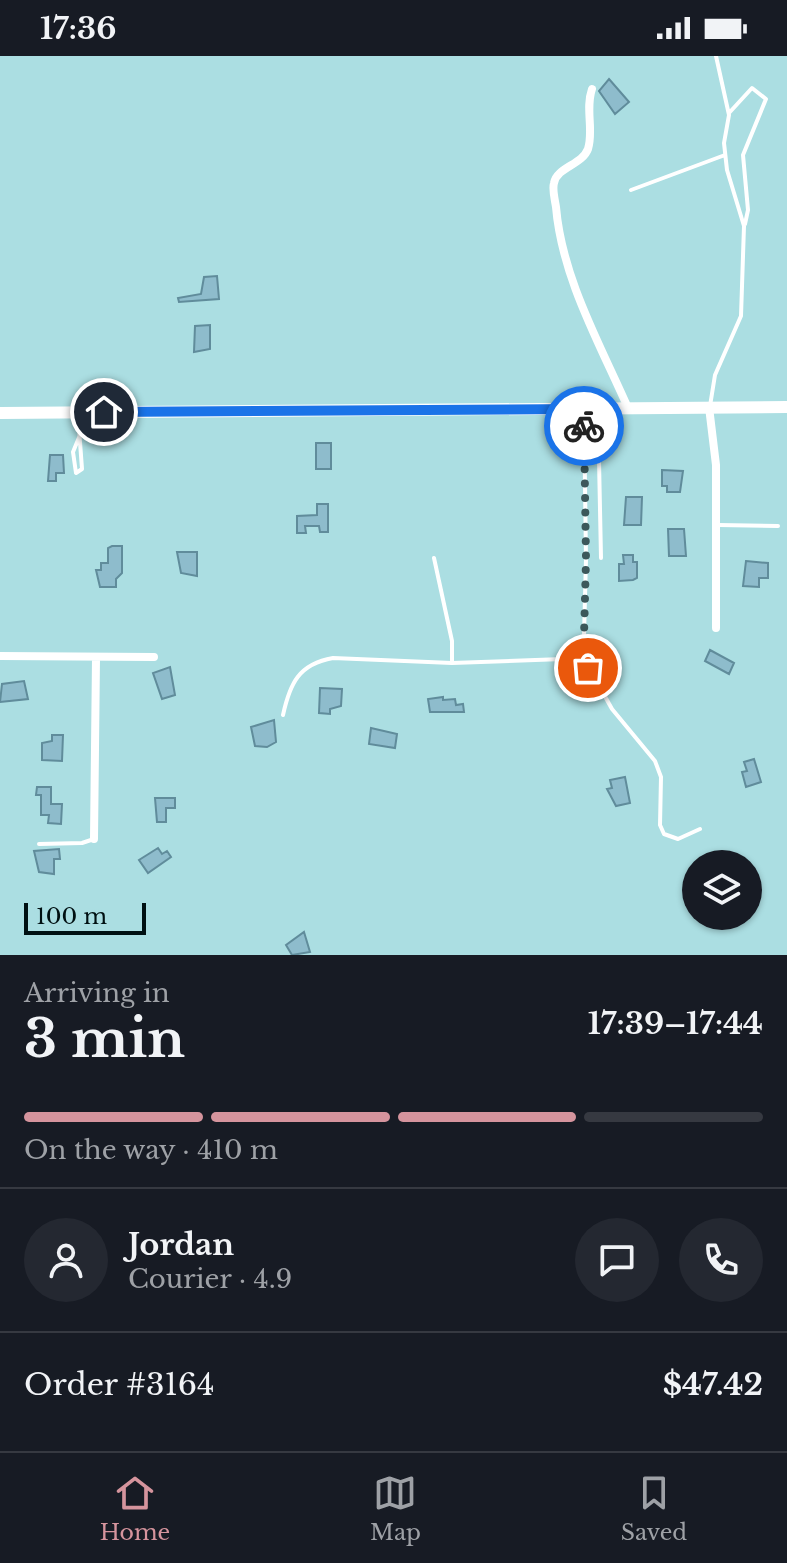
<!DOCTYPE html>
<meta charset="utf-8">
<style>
body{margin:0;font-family:"Libre Baskerville",serif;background:#242831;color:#f1f3f6;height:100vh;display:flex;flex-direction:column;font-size:30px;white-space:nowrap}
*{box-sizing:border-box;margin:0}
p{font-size:26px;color:#9ea1a6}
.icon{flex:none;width:44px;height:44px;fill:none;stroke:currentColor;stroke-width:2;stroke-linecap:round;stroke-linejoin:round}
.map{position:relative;height:899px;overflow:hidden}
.panel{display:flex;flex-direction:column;background:#171b24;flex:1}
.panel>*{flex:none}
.fabs{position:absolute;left:682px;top:794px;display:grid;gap:16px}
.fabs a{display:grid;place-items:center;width:80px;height:80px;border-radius:50%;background:#171b24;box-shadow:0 2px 6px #0004;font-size:40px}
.scale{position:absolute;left:24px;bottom:20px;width:122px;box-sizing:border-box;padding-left:8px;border:4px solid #001012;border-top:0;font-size:22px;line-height:28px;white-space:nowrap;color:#001012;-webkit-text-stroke:6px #abdee2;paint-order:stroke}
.pin{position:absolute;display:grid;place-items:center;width:68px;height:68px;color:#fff;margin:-34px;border:4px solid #fff;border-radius:50%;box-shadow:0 2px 8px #0007}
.courier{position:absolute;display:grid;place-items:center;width:80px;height:80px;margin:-40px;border:6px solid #1a73e8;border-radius:50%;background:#fff;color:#222;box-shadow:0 2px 10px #0007}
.headline em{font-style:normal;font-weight:700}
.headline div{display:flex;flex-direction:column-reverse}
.headline{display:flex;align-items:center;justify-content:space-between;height:136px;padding:0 24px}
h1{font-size:52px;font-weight:700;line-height:60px}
.bar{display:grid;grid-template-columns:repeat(4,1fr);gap:12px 8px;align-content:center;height:96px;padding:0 24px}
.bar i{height:10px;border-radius:6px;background:#363941}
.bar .selected{background:#d5949d}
.bar p{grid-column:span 4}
.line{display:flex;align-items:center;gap:20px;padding:0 24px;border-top:2px solid #363941}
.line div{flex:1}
.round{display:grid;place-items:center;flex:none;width:84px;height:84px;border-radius:42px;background:#242831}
.status{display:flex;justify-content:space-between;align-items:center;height:56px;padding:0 40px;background:#171b24;direction:ltr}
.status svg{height:22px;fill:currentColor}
.tabs{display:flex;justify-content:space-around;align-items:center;height:112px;border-top:2px solid #363941;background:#171b24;font-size:22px;color:#9ea1a6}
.tabs a{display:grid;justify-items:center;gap:4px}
.tabs .selected{color:#d5949d}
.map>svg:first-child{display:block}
</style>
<div class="status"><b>17:36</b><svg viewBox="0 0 49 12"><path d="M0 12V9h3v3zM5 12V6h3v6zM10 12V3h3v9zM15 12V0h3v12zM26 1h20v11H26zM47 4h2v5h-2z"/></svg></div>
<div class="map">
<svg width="787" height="899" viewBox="0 0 787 899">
<rect width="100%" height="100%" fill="#abdee2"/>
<path fill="#8ebccc" stroke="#608c9b" stroke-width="2" d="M609 23 629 46 615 58 599 35Z
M217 220 219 243 179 246 178 242 201 238 204 221Z
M210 269V293L194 296 195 270Z
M316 387H331V413H316Z
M50 399H63L64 417H56V425H48Z
M662 414 683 415 680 436H667V430H662Z
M626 441H642L641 469H624Z
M317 448H328V476H320L319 470H305L306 477H297V460L317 459Z
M668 473H684L686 500H669Z
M112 490H122V517L116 523V531H100L96 514H101V507H108V492Z
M177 496H197V520L181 517Z
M623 499H633V506H637V522L633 524 619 525V508H624Z
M746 505 768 507V522H759V531L743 530Z
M710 594 734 607 729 618 705 605Z
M170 611 175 639 162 643 153 617Z
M24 625 28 643 0 646 2 628Z
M320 632 342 633 341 650 330 653V658L319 657Z
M443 641V644L455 643 456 649 463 648 464 656H430L428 643Z
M274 664 276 686 267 691 255 690 251 671Z
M371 672 397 678 395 692 369 688Z
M52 679H63L62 705 42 704V687L52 685Z
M754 703 761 726 746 731 742 716 747 715 744 706Z
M625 721 630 747 616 750 607 733 612 732 610 724Z
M37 731H51V748H62L61 768 48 767 49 759H41V739H36Z
M155 742H175V752H166V766H157Z
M158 792 162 798 167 795 171 801 148 817 139 804Z
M59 793 60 803H54V818L39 816 34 795Z
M304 876 310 896 292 899 286 889Z"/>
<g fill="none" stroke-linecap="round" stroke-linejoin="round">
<path stroke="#fff" stroke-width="4" d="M729 57 752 32 766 43 743 99 748 154 745 168
M631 134 725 99
M710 350 715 319 741 260 744 170 727 114 724 87 729 59 716 0
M598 355 601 502
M78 359 82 413 76 417 73 396 80 379
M718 469 778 470
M434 502 452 585V607
M579 594 612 653 655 705 661 721 660 769 664 778 678 783 700 773
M579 594 584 580 586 503 584 354
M283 659C290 627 299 608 333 602L452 607 563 603 579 594
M39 788 82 787 94 783"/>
<path stroke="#fff" stroke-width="8" d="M592 33C585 53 594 74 588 93 582 109 557 111 554 127 552 134 555 144 556 151 562 222 600 288 628 352
M709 351 716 409V572
M0 600 154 601
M94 783 96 602"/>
<path stroke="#fff" stroke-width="12" d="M0 357 787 351"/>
</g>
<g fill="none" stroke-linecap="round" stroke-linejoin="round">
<path stroke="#3c585b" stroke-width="8" stroke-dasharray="0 14.4" d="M584 370 586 503 584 580 579 594 588 612"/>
<path stroke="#1a73e8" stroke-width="10" d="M104 356 584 353V370"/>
</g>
</svg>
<div class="fabs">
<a><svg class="icon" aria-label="layers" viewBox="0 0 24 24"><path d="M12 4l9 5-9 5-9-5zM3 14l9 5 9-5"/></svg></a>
</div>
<div class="scale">100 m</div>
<div class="pin" style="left:588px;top:612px;background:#ea580c"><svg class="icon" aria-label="bag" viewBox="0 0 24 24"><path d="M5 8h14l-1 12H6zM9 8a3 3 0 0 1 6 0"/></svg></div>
<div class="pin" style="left:104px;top:356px;background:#1f2937"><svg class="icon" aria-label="home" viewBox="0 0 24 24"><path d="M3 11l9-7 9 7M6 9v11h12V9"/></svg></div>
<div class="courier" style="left:584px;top:370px"><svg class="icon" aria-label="bike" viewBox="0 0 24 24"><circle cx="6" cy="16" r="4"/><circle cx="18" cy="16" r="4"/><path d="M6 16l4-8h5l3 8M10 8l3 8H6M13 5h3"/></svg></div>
</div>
<section class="panel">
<div class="headline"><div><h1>3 min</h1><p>Arriving in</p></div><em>17:39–17:44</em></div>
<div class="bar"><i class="selected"></i><i class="selected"></i><i class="selected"></i><i></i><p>On the way · 410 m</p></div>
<div class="line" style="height:144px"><a class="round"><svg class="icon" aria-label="person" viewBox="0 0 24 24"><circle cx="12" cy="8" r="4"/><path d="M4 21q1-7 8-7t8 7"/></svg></a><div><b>Jordan</b><p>Courier · 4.9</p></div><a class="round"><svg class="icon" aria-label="chat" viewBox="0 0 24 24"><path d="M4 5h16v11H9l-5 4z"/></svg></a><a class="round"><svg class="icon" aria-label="phone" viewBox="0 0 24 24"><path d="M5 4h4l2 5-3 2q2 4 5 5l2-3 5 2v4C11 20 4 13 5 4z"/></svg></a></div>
<div class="line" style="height:104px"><div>Order #3164</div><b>$47.42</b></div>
</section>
<nav class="tabs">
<a class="selected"><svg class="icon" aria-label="home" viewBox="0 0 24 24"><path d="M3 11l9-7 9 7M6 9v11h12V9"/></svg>Home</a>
<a><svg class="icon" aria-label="map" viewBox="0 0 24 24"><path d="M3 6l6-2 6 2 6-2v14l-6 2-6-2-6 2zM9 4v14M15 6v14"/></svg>Map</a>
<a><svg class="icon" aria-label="saved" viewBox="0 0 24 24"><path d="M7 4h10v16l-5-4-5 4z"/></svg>Saved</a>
</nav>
